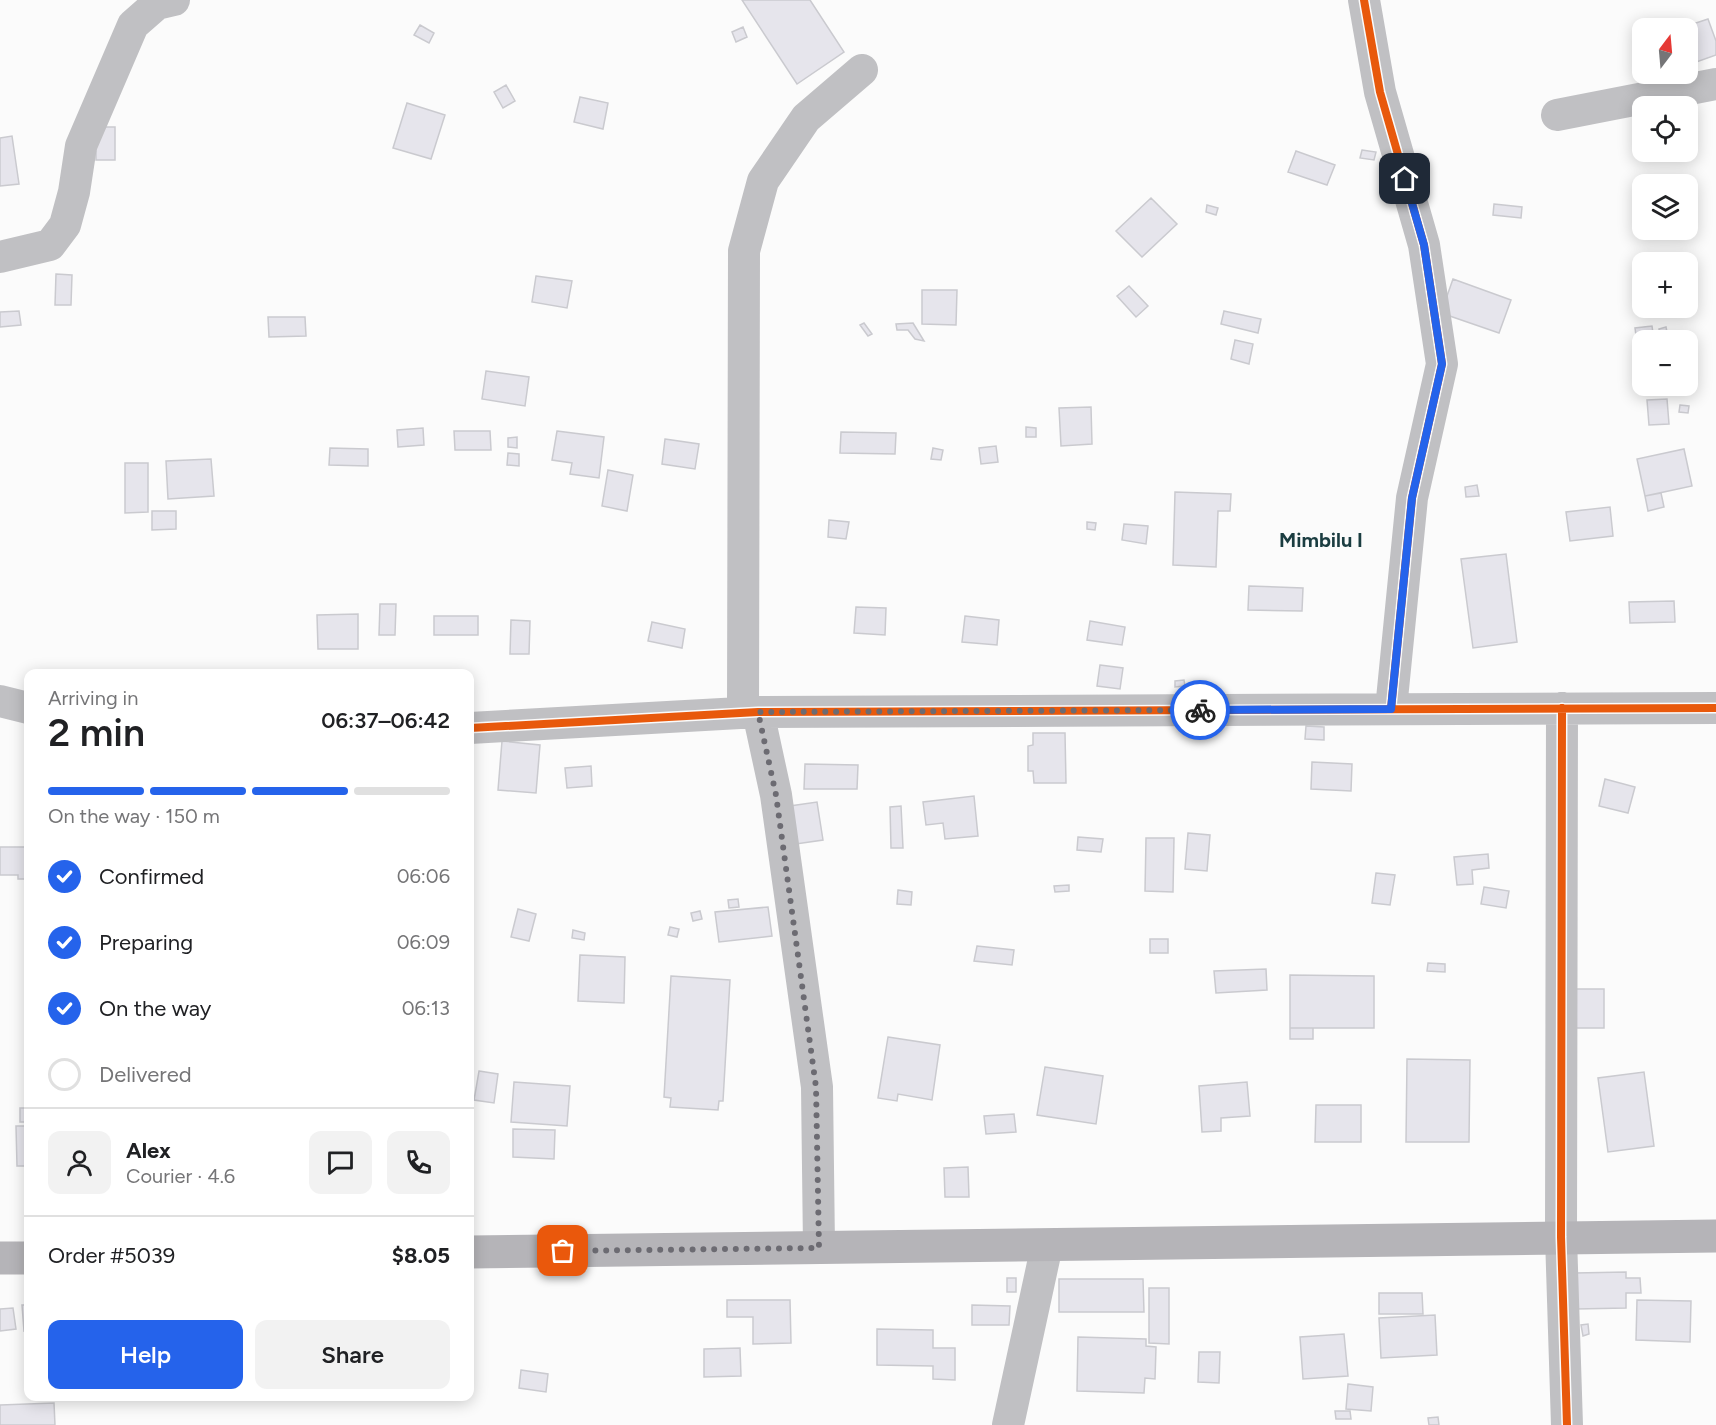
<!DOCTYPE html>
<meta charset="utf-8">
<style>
body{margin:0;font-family:Figtree,sans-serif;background:#f2f2f2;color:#202124;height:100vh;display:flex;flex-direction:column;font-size:22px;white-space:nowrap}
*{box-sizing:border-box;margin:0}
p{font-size:20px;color:#757577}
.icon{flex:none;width:33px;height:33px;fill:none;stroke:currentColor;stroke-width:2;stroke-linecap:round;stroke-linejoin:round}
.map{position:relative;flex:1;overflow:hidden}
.side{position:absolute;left:24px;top:669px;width:450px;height:732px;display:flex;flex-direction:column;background:#fff;border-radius:12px;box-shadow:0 3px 15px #0003}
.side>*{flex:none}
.needle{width:39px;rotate:16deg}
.buttons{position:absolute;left:1632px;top:18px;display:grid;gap:12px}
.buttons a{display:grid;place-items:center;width:66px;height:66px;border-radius:12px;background:#fff;box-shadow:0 3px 15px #0003;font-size:30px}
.pin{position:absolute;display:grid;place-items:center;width:51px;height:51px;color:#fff;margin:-26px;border-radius:12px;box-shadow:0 3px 9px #0006}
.courier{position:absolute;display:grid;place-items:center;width:60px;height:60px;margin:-30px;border:4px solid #2563eb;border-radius:50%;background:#fff;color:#222;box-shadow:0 2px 8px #0007}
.overview em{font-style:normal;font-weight:600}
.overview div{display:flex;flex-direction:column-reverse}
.overview{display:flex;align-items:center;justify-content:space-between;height:102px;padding:0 24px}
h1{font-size:39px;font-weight:600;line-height:45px}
.bar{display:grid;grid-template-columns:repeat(4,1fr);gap:9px 6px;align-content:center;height:72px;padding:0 24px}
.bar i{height:8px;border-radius:4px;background:#e0e0e0}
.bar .current{background:#2563eb}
.bar p{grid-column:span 4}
.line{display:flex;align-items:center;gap:15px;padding:0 24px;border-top:2px solid #e0e0e0}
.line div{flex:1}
.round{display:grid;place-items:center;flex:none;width:63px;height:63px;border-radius:12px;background:#f2f2f2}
ol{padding:0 24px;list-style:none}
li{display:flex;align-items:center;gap:18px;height:66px}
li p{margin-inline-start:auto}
li .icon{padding:6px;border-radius:50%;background:#2563eb;color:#fff;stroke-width:4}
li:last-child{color:#757577}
li i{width:33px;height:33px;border:3px solid #e0e0e0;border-radius:50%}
.action{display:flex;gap:12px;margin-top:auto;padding:12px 24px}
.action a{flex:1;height:69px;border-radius:12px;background:#2563eb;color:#fff;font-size:24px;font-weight:600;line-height:69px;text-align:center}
.action a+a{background:#f2f2f2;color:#202124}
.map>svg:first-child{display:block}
</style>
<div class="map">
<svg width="1716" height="1425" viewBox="0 0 1716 1425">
<rect width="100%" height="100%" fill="#fbfbfb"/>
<path fill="#e6e5ec" stroke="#cacacf" stroke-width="1.5" d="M742 0H810L844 52 797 84Z
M1708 19 1716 41V55L1688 65V28H1681Z
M420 25 434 33 429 43 414 35Z
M743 27 747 37 736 42 732 32Z
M506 85 515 101 503 108 494 92Z
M580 97 608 103 603 129 574 122Z
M407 103 445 115 431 159 393 148Z
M96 127H115V160H96Z
M12 136 19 184 0 186V138Z
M1362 150 1376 152 1374 160 1360 158Z
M1296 151 1335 165 1327 185 1288 172Z
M1151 198 1177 224 1142 257 1116 231Z
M1494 204 1522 207 1521 218 1493 215Z
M1207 205 1218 208 1216 215 1206 212Z
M56 274 72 275 71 305H55Z
M536 276 572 281 567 308 532 302Z
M1453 279 1511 300 1499 333 1441 313Z
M1129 286 1148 306 1136 317 1117 296Z
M922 290H957L956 325 922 324Z
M19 311 21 325 0 327V312Z
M1224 311 1261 319 1258 333 1221 324Z
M268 317H305L306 336 269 337Z
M864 323 872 334 868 336 860 325Z
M913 323 924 341 915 339 908 330H897L896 324Z
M1652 326 1654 340 1637 343 1635 328Z
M1666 327 1668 337 1661 338 1659 329Z
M1235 340 1253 344 1249 364 1231 359Z
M486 371 529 377 525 406 482 399Z
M1667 399 1669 424 1649 425 1647 400Z
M1680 405 1689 406 1688 413 1679 412Z
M1091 407 1092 444 1061 446 1059 408Z
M1026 427 1036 428V437H1026Z
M423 428 424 445 398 447 397 430Z
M454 431H490L491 450H455Z
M557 431 604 437 599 478 570 474 572 463 552 460Z
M841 432 896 433 895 454 840 453Z
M517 437V448L508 447V438Z
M665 439 699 444 695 469 662 464Z
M996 446 998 462 981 464 979 448Z
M330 448 368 449V466L329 465Z
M933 448 943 450 941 460 931 459Z
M1684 449 1692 486 1645 496 1637 459Z
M508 453 519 454V466L507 465Z
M211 459 214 496 168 499 166 461Z
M125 463H148V512L125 513Z
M608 470 633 475 627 511 602 506Z
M1477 485 1479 496 1466 497 1465 487Z
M1175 492 1231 494 1230 511H1218L1216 567 1173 565Z
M1661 493 1664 507 1648 511 1645 496Z
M1610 507 1613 536 1570 541 1566 512Z
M152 511H176V529L152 530Z
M829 520 849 522 846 539 828 537Z
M1087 522 1096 523 1095 530 1087 529Z
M1124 524 1148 526 1146 544 1122 540Z
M1506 554 1517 642 1473 648 1461 559Z
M1249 586 1303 588 1302 611 1248 610Z
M1674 601 1675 622 1630 623 1629 602Z
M380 604H396L395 635H379Z
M856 607 886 608 885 635 854 633Z
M358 614V649H318L317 615Z
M434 616H478V635H434Z
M965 616 999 620 997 645 962 642Z
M511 620 530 621 529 654H510Z
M1090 621 1125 627 1122 645 1087 640Z
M652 622 685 629 682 648 648 641Z
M1100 665 1123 668 1120 689 1097 686Z
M1184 680 1185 686 1175 687V681Z
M1306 726 1324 727V740L1305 739Z
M1033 733H1065L1066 783H1034L1033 771H1028V746L1033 745Z
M502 741 540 745 536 793 498 790Z
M1312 762 1352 764 1351 791 1311 789Z
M805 764 858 765 857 789H804Z
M591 766 592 786 567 788 565 768Z
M1605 779 1635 787 1628 813 1599 806Z
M974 796 978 836 945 839 943 823 926 825 923 802Z
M817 802 823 840 789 845 783 807Z
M901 806 903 848H891L890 807Z
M1188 833 1210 835 1207 871 1185 869Z
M1078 837 1103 839 1101 852 1077 850Z
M1146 838H1174L1173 892 1145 891Z
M0 847H28V879H18V875H0Z
M1488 854 1489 868 1472 870 1473 884 1457 885 1454 857Z
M1376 873 1395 875 1390 905 1372 903Z
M1069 885V891L1055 892 1054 886Z
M1484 887 1509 891 1506 908 1481 904Z
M898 890 912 892 911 905 897 904Z
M738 899 739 907 729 908 728 900Z
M768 907 772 936 719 942 715 912Z
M518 909 536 914 529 941 511 937Z
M700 911 702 919 693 921 691 913Z
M670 927 679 929 677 937 668 935Z
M573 930 585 933 584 940 572 938Z
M1150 939H1168V953H1150Z
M977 946 1014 950 1012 965 974 961Z
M580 955 625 957 624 1003 578 1001Z
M1428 963 1445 964V972L1427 971Z
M1266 969 1267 990 1216 993 1214 971Z
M1290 975 1374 976V1028H1290Z
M671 976 730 980 723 1101H719L718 1110 670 1107 671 1098 664 1097Z
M1574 989H1604V1028H1574Z
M1290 1028H1313V1039H1290Z
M888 1037 940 1045 932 1100 898 1094 897 1101 878 1098Z
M1407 1059 1470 1060 1469 1142H1406Z
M1045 1067 1103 1076 1096 1124 1037 1115Z
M479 1071 498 1074 494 1103 474 1100Z
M1644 1072 1654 1146 1608 1152 1598 1078Z
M514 1082 570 1086 567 1126 511 1122Z
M1247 1082 1250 1116 1221 1118V1131L1202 1132 1199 1086Z
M1316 1105H1361V1142H1315Z
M20 1108H28V1122H20Z
M1014 1114 1016 1132 986 1134 984 1116Z
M16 1126H28V1166H17Z
M513 1129 555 1130 554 1159 513 1157Z
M968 1167 969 1197H945L944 1168Z
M1626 1272V1278H1640L1641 1293H1626V1308L1576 1309 1575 1273Z
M1007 1278H1016V1292H1007Z
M1059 1279H1143L1144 1312H1059Z
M1149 1288H1169V1344L1149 1343Z
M1379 1293H1422L1423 1314H1379Z
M727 1300H790L791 1343 753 1344V1317H727Z
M1637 1300 1691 1301 1690 1342 1636 1340Z
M22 1305H28V1330L24 1331Z
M972 1305 1010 1306 1009 1325H972Z
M13 1308 16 1329 0 1331V1309Z
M1435 1315 1437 1355 1381 1358 1379 1318Z
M1588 1324 1589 1334 1583 1336 1581 1325Z
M877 1329 933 1330V1348H955V1380L933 1379V1366L877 1365Z
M1344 1334 1348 1376 1303 1379 1300 1337Z
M1078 1337 1146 1339V1346L1156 1347 1155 1379 1145 1378 1144 1393 1077 1391Z
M740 1348 741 1376 704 1377V1349Z
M1199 1352H1220L1219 1383 1198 1382Z
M521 1370 548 1374 546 1392 519 1388Z
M1348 1384 1373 1387 1371 1411 1346 1409Z
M54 1403 55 1425H0V1405Z
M1335 1411H1350L1351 1419H1336Z
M1438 1417 1439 1425H1429L1428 1418Z"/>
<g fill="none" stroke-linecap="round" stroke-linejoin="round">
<path stroke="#c0c0c3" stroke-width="32" d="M1364 0 1380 92 1424 245 1442 364 1412 498 1391 709
M1557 115 1716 84
M0 257 50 245 65 225 74 192 81 146 133 25 157 4 174 0
M0 701 28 708
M1562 708 1561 1237 1567 1425
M758 712 776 795 817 1087 819 1248
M743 713 744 251 763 181 806 118 862 70
M470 728 758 712 1716 708
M1008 1425 1047 1245"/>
<path stroke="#b5b4b8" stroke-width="33" d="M470 1252 1716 1236
M0 1258H28"/>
<g stroke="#fbfbfb" stroke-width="11">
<path id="cycleway" d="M1364 0 1380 92 1424 245 1442 364 1412 498 1391 709
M1562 708 1561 1237 1567 1425
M470 728 758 712 1716 708"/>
</g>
<use href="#cycleway" stroke="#e8590c" stroke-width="8"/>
</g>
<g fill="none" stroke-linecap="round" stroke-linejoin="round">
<path stroke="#6c6b72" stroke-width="6" stroke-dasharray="0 10.8" d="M563 1251 819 1248 816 1087 776 795 758 712 1200 710"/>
<path stroke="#2563eb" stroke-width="8" d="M1200 710 1391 709 1412 498 1442 364 1424 245 1405 179"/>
</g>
<g text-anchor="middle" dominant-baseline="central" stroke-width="4.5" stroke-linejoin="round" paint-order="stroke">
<g font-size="20" font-weight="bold" fill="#1b3d41" stroke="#fbfbfb">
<text x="1321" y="540">Mimbilu I</text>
</g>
</g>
</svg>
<div class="buttons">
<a><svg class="needle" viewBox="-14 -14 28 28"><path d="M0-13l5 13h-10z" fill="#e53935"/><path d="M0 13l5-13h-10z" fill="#757577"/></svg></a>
<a><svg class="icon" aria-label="locate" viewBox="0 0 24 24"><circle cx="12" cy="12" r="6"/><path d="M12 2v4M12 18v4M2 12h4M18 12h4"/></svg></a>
<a><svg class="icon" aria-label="layers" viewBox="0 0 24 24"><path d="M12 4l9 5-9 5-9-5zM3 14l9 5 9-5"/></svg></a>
<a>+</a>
<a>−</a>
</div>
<div class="pin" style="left:563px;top:1251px;background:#ea580c"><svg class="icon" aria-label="bag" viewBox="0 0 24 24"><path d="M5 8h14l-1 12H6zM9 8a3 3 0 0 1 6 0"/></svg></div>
<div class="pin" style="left:1405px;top:179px;background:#1f2937"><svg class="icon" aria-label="home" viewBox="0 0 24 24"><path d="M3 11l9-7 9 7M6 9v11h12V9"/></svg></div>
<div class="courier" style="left:1200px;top:710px"><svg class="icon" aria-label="bike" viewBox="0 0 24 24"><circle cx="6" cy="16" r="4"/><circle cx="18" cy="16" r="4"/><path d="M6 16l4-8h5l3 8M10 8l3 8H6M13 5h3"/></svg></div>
<section class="side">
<div class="overview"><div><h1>2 min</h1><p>Arriving in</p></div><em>06:37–06:42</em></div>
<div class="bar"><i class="current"></i><i class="current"></i><i class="current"></i><i></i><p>On the way · 150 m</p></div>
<ol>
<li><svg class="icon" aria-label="check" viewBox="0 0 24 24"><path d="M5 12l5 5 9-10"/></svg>Confirmed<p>06:06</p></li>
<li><svg class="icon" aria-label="check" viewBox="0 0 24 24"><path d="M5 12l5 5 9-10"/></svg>Preparing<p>06:09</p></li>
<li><svg class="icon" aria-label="check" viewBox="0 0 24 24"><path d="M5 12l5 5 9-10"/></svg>On the way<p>06:13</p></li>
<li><i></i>Delivered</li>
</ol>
<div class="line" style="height:108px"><a class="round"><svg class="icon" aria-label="person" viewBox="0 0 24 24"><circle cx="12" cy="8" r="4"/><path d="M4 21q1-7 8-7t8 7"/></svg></a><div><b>Alex</b><p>Courier · 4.6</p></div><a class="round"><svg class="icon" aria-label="chat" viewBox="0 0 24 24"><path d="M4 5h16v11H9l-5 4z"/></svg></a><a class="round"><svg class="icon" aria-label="phone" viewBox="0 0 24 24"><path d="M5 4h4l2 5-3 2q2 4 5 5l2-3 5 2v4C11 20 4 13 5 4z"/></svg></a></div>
<div class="line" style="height:78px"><div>Order #5039</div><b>$8.05</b></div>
<div class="action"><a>Help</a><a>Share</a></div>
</section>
</div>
